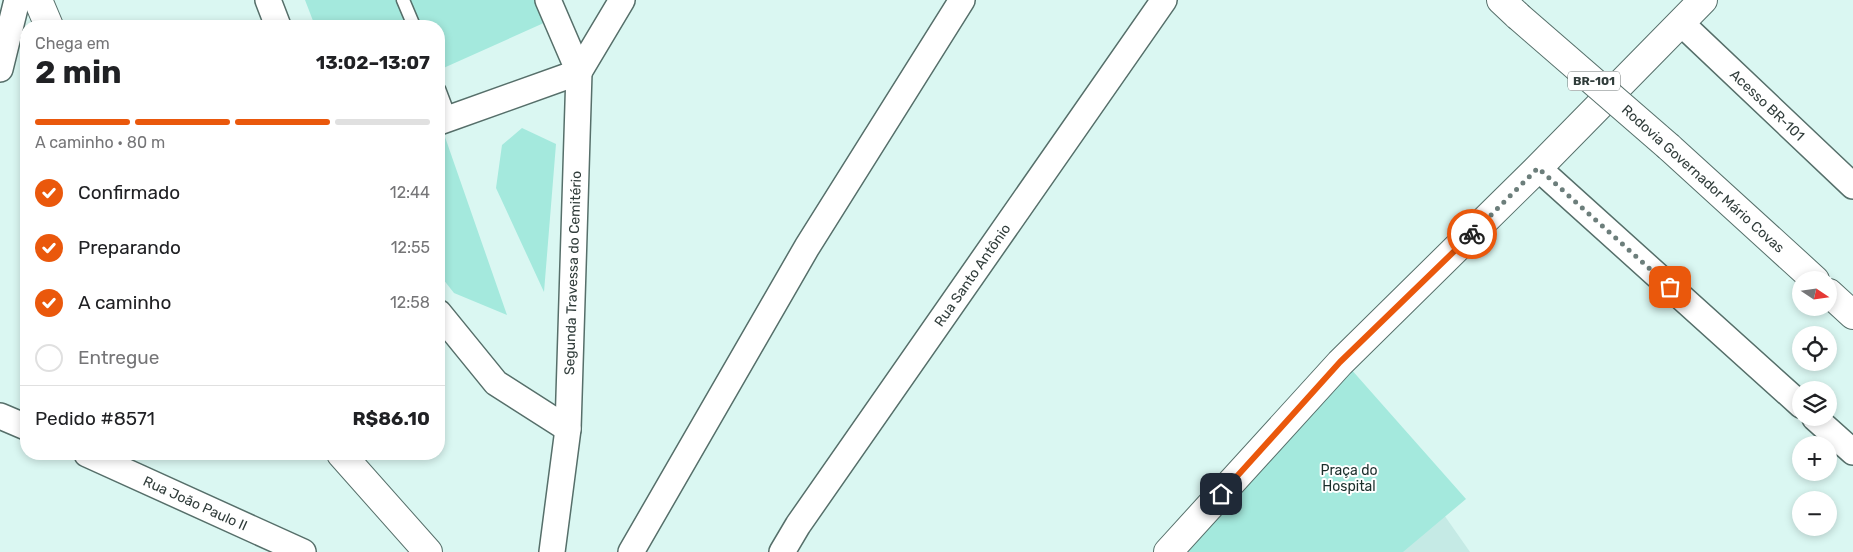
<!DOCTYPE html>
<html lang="pt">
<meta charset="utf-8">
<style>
body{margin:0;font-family:Rubik,sans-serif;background:#f6f6f6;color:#202124;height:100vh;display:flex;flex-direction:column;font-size:19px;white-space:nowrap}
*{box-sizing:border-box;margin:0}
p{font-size:16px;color:#757577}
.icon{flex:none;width:28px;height:28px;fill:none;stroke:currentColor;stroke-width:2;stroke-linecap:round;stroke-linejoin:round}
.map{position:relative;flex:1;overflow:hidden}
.drawer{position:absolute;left:20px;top:20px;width:425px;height:440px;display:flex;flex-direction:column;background:#fff;border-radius:20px;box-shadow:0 2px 8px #0003}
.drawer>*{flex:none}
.needle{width:32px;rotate:103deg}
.controls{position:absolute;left:1792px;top:271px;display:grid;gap:10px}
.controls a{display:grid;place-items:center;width:45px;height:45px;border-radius:50%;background:#fff;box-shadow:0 2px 8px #0003;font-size:25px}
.pin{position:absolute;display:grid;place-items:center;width:42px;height:42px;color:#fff;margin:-21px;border-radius:10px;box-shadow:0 2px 8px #0006}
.courier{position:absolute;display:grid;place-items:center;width:50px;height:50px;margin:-25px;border:4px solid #ea580c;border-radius:50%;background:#fff;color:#222;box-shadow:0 1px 6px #0007}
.headline em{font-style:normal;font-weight:700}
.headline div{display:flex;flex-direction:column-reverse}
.headline{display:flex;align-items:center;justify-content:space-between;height:85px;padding:0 15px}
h1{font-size:32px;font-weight:700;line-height:38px}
.bar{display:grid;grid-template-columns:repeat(4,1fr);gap:8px 5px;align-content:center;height:60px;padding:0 15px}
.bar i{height:6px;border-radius:4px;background:#e0e0e0}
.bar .on{background:#ea580c}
.bar p{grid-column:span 4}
.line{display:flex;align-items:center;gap:12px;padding:0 15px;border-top:1px solid #e0e0e0}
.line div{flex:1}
ol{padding:0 15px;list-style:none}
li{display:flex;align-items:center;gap:15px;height:55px}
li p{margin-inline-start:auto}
li .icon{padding:5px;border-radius:50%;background:#ea580c;color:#fff;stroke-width:4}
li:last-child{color:#757577}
li i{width:28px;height:28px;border:2px solid #e0e0e0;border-radius:50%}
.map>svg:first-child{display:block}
</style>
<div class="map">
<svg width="1853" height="552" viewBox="0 0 1853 552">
<rect width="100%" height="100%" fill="#daf7f2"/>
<path fill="#c5eae5" d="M1435 502 1470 552H1377Z"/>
<path fill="#a4e9dd" d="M305 0H537L546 22 439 70V26H315Z
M522 128 556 144 544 292 496 188 502 145Z
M445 137 507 315 454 293 439 274V139Z
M1350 368 1466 499 1403 552H1185Z"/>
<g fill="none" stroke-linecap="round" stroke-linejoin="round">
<g stroke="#566f6a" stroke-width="15">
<path id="service" d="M403 0 414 26
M439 89 450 118"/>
</g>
<g stroke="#566f6a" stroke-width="28">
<g id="minor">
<path d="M268 0 278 26"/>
<path d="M548 0 579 72 568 429 552 552"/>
<path id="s1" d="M1681 23 1853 186"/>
<path d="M0 69 17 0"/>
<path d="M439 122 579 72 622 0"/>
<path d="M1538 168 1801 405"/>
<path d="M439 313 496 383 568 429"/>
<path d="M0 416 26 427"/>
<path d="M1815 418 1853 452"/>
<path id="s2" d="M87 454 303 552"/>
<path d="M631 552 807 247 962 0"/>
<path id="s3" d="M782 552 798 525 1164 0"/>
</g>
</g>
<g stroke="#566f6a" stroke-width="30">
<path id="tertiary" d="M1168 552 1340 363 1538 168 1703 0"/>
</g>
<g stroke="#566f6a" stroke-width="30">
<path id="secondary" d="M38 0 49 26
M341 454 428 552"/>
</g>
<g stroke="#566f6a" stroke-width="30">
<path id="trunk" d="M1501 0 1518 16
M1669 147 1815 280
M1829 293 1853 315"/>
</g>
<use href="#service" stroke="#fff" stroke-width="12"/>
<use href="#minor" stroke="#fff" stroke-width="25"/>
<use href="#tertiary" stroke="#fff" stroke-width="28"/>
<use href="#secondary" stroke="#fff" stroke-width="28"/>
<use href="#trunk" stroke="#fff" stroke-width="28"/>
<g stroke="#566f6a" stroke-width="30" stroke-linecap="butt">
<path id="trunk-bridge" d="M1518 16 1669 147"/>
</g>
<use href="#trunk-bridge" stroke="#fff" stroke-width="28"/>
</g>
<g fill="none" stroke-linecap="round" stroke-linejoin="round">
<path stroke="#6c7e7b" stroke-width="5" stroke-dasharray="0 9" d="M1472 234 1538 168 1670 287"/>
<path stroke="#ea580c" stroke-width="6" d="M1221 494 1340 362 1472 234"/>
</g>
<g text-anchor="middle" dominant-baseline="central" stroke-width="4" stroke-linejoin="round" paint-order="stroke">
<rect fill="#fff" stroke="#6f7776" stroke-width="1" x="1568" y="71.5" width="52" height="19" rx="4"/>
<g font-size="12" font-weight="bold" fill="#313d3b">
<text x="1594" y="81">BR-101</text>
</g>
<g font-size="14" fill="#313d3b" stroke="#fff">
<text stroke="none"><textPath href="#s1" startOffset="119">Acesso BR-101</textPath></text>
<text transform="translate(1703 179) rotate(42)">Rodovia Governador Mário Covas</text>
<text transform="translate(573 273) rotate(-88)">Segunda Travessa do Cemitério</text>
<text stroke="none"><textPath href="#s3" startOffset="336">Rua Santo Antônio</textPath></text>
<text stroke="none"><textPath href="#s2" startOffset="119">Rua João Paulo II</textPath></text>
</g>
<g font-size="14" fill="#1b2f2c" stroke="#fff">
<text x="1349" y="470">Praça do<tspan x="1349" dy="16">Hospital</tspan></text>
</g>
</g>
</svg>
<div class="controls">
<a><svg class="needle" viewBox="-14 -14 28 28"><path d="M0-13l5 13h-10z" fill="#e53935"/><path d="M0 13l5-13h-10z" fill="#757577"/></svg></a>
<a><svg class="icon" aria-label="locate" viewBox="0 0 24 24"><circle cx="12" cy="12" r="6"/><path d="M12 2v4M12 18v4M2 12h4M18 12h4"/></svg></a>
<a><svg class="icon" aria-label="layers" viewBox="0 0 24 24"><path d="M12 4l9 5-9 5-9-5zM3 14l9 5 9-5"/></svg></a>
<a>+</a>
<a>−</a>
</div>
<div class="pin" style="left:1670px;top:287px;background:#ea580c"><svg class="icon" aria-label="bag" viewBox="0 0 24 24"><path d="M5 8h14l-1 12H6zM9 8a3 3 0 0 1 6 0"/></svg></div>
<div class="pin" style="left:1221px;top:494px;background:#1f2937"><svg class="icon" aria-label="home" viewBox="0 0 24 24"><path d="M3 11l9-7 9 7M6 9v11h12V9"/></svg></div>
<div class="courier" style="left:1472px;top:234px"><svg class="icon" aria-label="bike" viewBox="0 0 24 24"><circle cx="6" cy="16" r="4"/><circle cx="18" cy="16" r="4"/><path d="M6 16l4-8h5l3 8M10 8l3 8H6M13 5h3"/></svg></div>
<section class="drawer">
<div class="headline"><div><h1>2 min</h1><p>Chega em</p></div><em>13:02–13:07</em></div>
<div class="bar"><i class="on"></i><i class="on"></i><i class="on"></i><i></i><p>A caminho · 80 m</p></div>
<ol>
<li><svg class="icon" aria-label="check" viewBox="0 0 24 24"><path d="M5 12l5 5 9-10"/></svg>Confirmado<p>12:44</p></li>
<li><svg class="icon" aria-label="check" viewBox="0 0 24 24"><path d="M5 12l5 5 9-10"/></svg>Preparando<p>12:55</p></li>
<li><svg class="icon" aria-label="check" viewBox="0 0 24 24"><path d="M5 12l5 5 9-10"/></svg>A caminho<p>12:58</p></li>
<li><i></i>Entregue</li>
</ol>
<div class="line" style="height:65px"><div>Pedido #8571</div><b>R$86.10</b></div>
</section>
</div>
